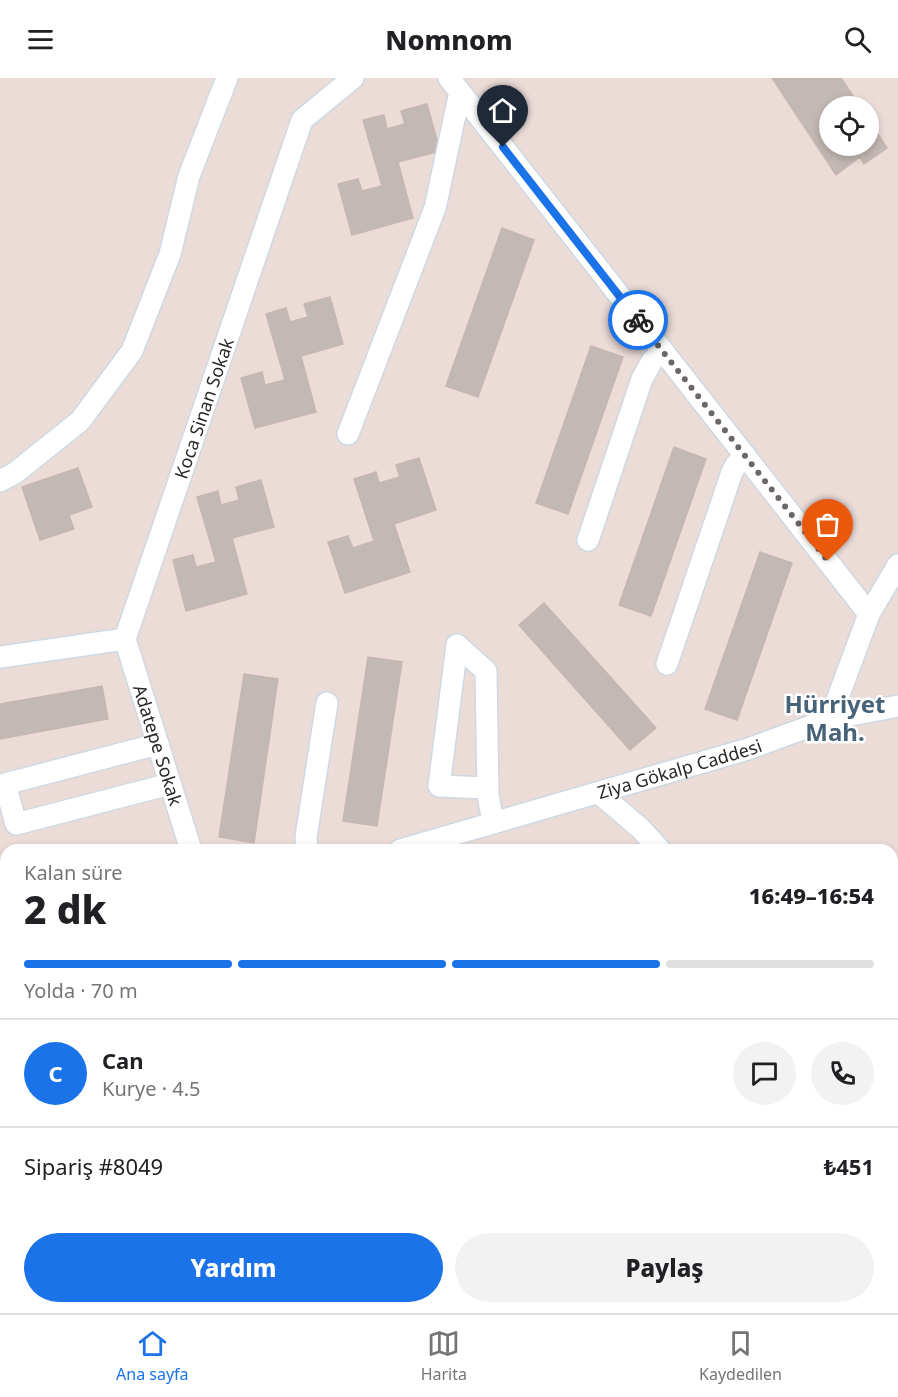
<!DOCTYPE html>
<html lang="tr">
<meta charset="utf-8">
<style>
body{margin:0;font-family:"Noto Sans",sans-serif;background:#f2f2f2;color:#202124;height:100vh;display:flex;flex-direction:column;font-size:22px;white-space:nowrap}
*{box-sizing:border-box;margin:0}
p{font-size:20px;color:#757577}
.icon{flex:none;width:33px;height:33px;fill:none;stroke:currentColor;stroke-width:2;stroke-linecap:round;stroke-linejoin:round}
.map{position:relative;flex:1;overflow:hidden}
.side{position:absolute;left:0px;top:766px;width:898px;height:470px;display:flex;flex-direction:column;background:#fff;border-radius:18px 18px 0 0;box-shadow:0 3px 9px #0003}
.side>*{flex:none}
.buttons{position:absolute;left:819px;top:18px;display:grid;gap:12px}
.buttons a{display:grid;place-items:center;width:60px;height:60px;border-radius:50%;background:#fff;box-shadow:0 3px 9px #0003;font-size:30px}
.pin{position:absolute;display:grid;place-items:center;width:51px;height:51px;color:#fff;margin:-62px -26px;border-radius:50% 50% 50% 0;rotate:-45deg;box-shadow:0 0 6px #0007}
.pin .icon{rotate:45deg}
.courier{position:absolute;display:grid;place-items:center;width:60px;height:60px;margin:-30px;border:4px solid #1a73e8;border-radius:50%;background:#fff;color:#222;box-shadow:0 2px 8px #0007}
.head em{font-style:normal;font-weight:800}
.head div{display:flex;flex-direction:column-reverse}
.head{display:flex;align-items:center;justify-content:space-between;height:102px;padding:0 24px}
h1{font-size:39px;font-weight:800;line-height:45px}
.bar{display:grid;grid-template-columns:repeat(4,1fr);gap:9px 6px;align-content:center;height:72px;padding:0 24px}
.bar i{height:8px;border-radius:4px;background:#e0e0e0}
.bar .on{background:#1a73e8}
.bar p{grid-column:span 4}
.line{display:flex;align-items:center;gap:15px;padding:0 24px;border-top:2px solid #e0e0e0}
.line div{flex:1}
.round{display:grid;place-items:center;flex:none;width:63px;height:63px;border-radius:32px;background:#f2f2f2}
.cta{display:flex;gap:12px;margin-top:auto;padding:12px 24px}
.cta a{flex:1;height:69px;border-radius:36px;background:#1a73e8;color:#fff;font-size:24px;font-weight:800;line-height:69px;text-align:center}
.cta a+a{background:#f2f2f2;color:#202124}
header{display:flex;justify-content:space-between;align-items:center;height:78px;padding:0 24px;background:#fff;font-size:27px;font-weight:800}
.dock{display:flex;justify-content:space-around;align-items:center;height:84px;border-top:2px solid #e0e0e0;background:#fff;font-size:16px;color:#757577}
.dock a{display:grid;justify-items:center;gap:3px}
.dock .on{color:#1a73e8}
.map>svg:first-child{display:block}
</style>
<header><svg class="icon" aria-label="menu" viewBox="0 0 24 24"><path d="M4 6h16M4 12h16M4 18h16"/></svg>Nomnom<svg class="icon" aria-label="search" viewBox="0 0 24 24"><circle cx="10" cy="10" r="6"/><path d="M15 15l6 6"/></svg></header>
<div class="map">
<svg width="898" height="1235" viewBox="0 0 898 1235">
<rect width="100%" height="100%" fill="#ebdcd8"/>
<path fill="#c2b8b4" stroke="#c6b7b2" stroke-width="1.5" d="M772 0H841L860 28H830V68H868V41L887 70 864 86 860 79 836 97Z
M427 26 440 73 398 84 413 140 352 157 338 106 358 101 362 113 382 108 363 42 384 37 387 51 405 46 401 33Z
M502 150 534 162 478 319 446 308Z
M330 219 343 266 301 278 316 334 255 350 241 300 262 294 265 307 285 302 266 236 286 230 290 244 308 239 304 226Z
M591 268 623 279 568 436 536 425Z
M674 369 706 381 651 538 619 527Z
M419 380 436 432 394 446 410 494 345 515 328 464 348 458 353 470 374 463 354 401 376 394 379 405 400 399 396 387Z
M78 390 92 429 69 437 74 451 40 462 22 409Z
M261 402 274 449 232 460 247 516 186 533 173 482 193 477 196 489 216 484 197 419 218 413 221 427 239 422 236 409Z
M760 474 792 485 737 642 705 631Z
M544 525 656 650 630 672 519 547Z
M368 579 402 584 377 748 343 743Z
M244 596 278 601 254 765 219 759Z
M102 608 108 641 0 661V626Z
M6 812V847L0 849V813Z
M898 990V1016L892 1010V995Z"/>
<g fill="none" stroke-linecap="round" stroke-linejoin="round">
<g stroke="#cdd9e2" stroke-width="24">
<g id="minor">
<path d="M449 0 869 536"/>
<path d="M348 356 435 130 460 14"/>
<path d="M0 403 15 395 80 343 132 273 170 176 189 98 227 0"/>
<path d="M588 462 642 301 652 283 662 272"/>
<path id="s1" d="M125 561 191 772"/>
<path d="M457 567 486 593 488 717 493 744"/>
<path d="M457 567 439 708 487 710"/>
<path id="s2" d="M0 579 125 561 302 42 353 0"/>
<path d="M667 586 732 394 736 387 745 377"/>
<path d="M830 641 898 628"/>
<path d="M158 666 5 706 16 746 170 706"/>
<path d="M599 715 641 751 660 772"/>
<path d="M307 772 306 759 327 625"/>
<path id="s3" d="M400 772 748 671 830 641 869 536 898 487"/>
<path d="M892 815 898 816"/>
<path d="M0 887 6 886"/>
<path d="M892 1062 898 1069"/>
<path d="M0 1178 6 1174"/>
<path d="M372 1230 376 1235"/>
<path d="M713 1230 715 1235"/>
<path d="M410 1235 415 1230"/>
<path d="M680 1235 685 1230"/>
</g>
</g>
<use href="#minor" stroke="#fff" stroke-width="21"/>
</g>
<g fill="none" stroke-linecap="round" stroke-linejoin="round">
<path stroke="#6c6766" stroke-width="6" stroke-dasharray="0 10.8" d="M638 242 828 483"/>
<path stroke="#1a73e8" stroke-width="8" d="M503 69 638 242"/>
</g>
<g text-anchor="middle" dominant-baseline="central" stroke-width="5" stroke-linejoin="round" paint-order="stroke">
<g font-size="18" fill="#282828" stroke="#fff">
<text stroke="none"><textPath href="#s2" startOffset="370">Koca Sinan Sokak</textPath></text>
<text stroke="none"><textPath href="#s1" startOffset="111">Adatepe Sokak</textPath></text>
<text stroke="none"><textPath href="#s3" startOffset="291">Ziya Gökalp Caddesi</textPath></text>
</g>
<g font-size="24" font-weight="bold" fill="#46637a" stroke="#fff">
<text x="835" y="625">Hürriyet<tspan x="835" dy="28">Mah.</tspan></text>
</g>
</g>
</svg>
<div class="buttons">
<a><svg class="icon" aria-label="locate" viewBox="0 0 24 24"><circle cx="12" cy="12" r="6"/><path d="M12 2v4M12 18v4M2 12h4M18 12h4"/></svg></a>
</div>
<div class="pin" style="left:828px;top:483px;background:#ea580c"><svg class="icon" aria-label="bag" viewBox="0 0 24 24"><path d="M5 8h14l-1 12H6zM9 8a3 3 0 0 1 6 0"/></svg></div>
<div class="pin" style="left:503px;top:69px;background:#1f2937"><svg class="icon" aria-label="home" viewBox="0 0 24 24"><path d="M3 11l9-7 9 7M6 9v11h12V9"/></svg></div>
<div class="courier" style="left:638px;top:242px"><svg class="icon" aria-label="bike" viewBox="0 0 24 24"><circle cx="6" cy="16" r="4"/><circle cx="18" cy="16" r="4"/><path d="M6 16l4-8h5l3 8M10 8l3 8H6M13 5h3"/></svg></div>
<section class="side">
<div class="head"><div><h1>2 dk</h1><p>Kalan süre</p></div><em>16:49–16:54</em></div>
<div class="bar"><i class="on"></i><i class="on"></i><i class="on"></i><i></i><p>Yolda · 70 m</p></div>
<div class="line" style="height:108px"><b class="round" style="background:#1a73e8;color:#fff">C</b><div><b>Can</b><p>Kurye · 4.5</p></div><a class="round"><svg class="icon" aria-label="chat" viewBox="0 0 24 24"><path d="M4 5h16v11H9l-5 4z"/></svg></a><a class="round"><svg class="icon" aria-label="phone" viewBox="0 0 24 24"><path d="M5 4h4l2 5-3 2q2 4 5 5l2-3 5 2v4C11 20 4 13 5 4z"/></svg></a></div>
<div class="line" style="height:78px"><div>Sipariş #8049</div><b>₺451</b></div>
<div class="cta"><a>Yardım</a><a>Paylaş</a></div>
</section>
</div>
<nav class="dock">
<a class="on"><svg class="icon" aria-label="home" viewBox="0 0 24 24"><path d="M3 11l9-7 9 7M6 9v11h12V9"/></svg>Ana sayfa</a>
<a><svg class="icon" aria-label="map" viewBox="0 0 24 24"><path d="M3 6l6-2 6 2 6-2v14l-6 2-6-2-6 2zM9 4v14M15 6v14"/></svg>Harita</a>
<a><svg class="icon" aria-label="saved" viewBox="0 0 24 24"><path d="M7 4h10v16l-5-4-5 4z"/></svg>Kaydedilen</a>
</nav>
